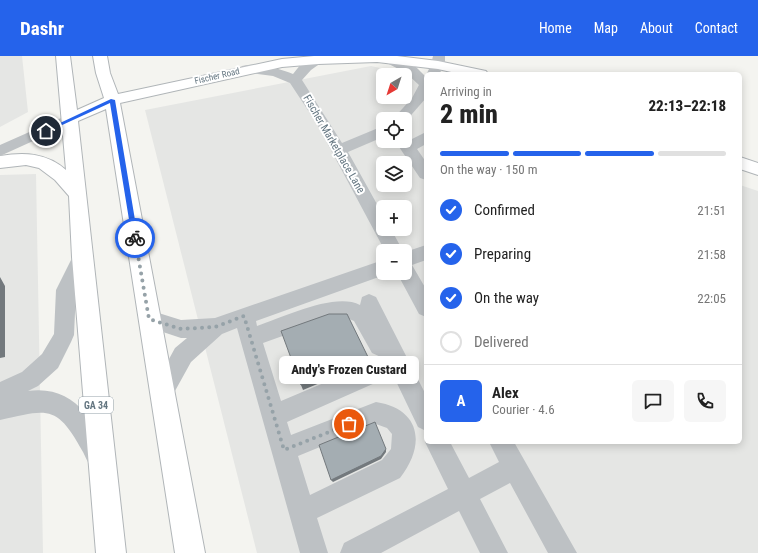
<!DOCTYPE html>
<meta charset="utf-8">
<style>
body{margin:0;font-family:"Roboto Condensed",sans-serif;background:#f6f6f6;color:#222;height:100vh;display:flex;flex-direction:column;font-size:15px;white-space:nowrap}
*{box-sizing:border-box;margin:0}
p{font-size:13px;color:#767676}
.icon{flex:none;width:22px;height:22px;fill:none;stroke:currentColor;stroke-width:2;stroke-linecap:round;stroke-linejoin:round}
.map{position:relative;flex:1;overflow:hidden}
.panel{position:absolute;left:424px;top:16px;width:318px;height:372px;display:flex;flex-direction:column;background:#fff;border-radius:6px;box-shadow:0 2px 10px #0003}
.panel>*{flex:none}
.needle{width:26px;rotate:219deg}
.buttons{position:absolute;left:376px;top:12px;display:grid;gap:8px}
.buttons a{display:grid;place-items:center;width:36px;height:36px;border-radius:6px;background:#fff;box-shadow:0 2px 10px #0003;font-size:20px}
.pin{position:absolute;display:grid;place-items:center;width:34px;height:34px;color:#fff;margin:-17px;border:2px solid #fff;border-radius:50%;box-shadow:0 1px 4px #0007}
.courier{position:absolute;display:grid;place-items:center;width:40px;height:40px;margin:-20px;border:3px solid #2563eb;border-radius:50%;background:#fff;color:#222;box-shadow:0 1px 5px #0007}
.bubble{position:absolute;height:28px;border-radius:6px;background:#fff;box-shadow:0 2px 10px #0003;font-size:13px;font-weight:800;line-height:28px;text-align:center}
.headline em{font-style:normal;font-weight:800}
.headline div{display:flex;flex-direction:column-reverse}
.headline{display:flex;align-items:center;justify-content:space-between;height:68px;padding:0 16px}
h1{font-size:26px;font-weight:800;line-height:30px}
.bar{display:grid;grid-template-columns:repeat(4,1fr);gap:6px 4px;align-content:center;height:48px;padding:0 16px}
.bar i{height:5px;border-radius:3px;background:#e0e0e0}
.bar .on{background:#2563eb}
.bar p{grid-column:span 4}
.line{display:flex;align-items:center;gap:10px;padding:0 16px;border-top:1px solid #e0e0e0}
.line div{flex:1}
.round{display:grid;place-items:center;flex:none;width:42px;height:42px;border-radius:6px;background:#f6f6f6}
ol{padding:0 16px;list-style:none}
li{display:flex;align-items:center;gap:12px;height:44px}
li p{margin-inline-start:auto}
li .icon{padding:4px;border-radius:50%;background:#2563eb;color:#fff;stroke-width:4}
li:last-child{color:#767676}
li i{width:22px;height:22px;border:2px solid #e0e0e0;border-radius:50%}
header{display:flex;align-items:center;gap:24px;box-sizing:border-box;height:56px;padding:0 20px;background:#2563eb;color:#fff}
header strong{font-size:19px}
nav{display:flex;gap:22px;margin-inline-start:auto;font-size:14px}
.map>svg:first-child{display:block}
</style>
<header>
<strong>Dashr</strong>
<nav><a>Home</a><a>Map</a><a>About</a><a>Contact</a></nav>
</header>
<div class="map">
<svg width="758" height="497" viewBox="0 0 758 497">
<rect width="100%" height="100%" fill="#f4f4f0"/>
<path fill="#e5e6e4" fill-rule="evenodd" d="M0 0H22L28 56 0 71Z
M371 10 426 22V386H740V129L758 135V497H257L145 54ZM383 19H405V41H383ZM383 63H405V85H383ZM383 107H405V129H383ZM383 151H405V173H383ZM383 195H405V217H383Z
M36 118 43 497H0V119Z"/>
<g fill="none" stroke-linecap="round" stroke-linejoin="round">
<g stroke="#b0b5b8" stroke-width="2">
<path id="major" d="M56 0H70L77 54 104 42 96 17 93 0H107L110 17 118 38 282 3 314 0H397L438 5 486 15 488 18H460L438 13 377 6 318 8 282 11 120 47 205 497H175L106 53 78 65 126 497H96L72 201 69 140 55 124 39 112 26 109 0 112V100C25 96 47 97 66 114Z
M740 101 758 107V119L740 113Z"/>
</g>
<path fill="#bdc1c4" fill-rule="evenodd" d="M318 0 325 4 311 14 302 24 342 87 383 70V81L348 96 383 159V173H391L403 195H385L317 68 290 27 273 20 242 16 240 13 242 10C258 6 278 12 293 18L301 8Z
M392 0 416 11 426 21V42L405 66V63H393L412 42 419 29 406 17 387 7 385 4 387 1Z
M433 0H445V9L439 18 426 19 431 9Z
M70 58 75 60 77 63 75 66 0 100V89Z
M426 76V88L417 93 426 106V124L420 122 395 85H405V80L410 84Z
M426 189V204L412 209 426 233V261L419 258 397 217H405V196Z
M82 194 89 196 91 201 76 234 74 279 71 286 58 312 38 330 28 335C74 328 97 367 112 404L109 413 100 416C89 411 88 406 83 396 57 348 48 353 0 364V326L22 316 42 298 54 278 56 234 75 196Z
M383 204V217H390L256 265 257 270C284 261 335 236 360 249L362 241 369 238 376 241 426 339V375L418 371 393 319 287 366 291 379 376 346C421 353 426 389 400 422L317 462 328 497H300L237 272 222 278 191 306 170 344 162 347 154 344 151 336 175 292 187 282H181L142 269 139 263 142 257 149 254 181 264 215 262ZM347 262 354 265 372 297 383 302 281 345 263 287 330 263ZM376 368 387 372 392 378 391 393 382 404 310 439 298 400Z
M426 384V386H450L469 422 499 406 489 386H514L577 497H548L510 427 480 443 508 497H480L459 455 381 497H340L344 487 448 433 425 386Z"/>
<use href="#major" fill="#fff" fill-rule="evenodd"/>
</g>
<path fill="#73797d" d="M0 221 5 230V301L0 302Z
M368 301V307L303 334 301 329Z
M386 393V396L381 403 333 426 331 424Z"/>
<path fill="#a4adb2" stroke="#73797d" d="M329 258H347L368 301 301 329 281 275Z
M375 366 386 393 381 400 331 424 319 389Z"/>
<path fill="#2563eb" d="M111 43 115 44 138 182 135 184 132 182 110 47 47 76 43 75Z"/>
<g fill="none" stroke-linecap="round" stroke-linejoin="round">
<path stroke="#96a2a8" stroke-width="4" stroke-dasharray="0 7.2" d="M135 182 149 263 181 273 215 271 244 260 284 394 349 368"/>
</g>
<g text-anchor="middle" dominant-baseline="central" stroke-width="4" stroke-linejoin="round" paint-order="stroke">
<g font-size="9" fill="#647681" stroke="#fff">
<text transform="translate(217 20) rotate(-13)">Fischer Road</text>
</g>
<rect fill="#fff" stroke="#929fa7" stroke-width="1" x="79" y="341" width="34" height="16" rx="3"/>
<g font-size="10" font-weight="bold" fill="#647681">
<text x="96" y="349">GA 34</text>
</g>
<g font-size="11" fill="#647681" stroke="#fff">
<text transform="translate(334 88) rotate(60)">Fischer Marketplace Lane</text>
</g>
</g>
</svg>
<div class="buttons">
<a><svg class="needle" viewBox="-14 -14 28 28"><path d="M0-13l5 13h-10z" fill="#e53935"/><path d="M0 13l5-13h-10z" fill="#767676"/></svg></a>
<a><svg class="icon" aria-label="locate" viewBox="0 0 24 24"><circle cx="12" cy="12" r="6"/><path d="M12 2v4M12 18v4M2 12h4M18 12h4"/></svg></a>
<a><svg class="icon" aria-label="layers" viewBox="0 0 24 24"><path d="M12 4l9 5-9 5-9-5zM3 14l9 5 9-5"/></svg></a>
<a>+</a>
<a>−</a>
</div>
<div class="pin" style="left:349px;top:368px;background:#ea580c"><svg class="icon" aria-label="bag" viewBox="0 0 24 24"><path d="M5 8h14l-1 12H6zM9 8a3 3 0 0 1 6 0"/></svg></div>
<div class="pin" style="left:46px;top:75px;background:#1f2937"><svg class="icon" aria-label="home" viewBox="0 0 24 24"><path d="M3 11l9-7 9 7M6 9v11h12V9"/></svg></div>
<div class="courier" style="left:135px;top:182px"><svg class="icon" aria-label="bike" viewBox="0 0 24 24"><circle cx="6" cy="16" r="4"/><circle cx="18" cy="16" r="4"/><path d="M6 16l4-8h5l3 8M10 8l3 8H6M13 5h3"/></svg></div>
<div class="bubble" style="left:279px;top:300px;width:140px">Andy's Frozen Custard</div>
<section class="panel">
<div class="headline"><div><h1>2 min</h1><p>Arriving in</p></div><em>22:13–22:18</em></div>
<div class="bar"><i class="on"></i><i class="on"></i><i class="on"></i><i></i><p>On the way · 150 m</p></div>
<ol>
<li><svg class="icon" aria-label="check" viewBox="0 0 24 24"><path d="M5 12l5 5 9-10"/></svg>Confirmed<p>21:51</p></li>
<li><svg class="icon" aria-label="check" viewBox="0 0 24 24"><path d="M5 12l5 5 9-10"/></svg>Preparing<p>21:58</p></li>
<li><svg class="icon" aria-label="check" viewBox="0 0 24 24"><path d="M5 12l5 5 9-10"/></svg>On the way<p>22:05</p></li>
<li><i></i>Delivered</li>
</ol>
<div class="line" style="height:72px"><b class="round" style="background:#2563eb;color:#fff">A</b><div><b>Alex</b><p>Courier · 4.6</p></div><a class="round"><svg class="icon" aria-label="chat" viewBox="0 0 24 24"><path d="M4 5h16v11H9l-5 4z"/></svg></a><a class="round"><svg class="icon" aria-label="phone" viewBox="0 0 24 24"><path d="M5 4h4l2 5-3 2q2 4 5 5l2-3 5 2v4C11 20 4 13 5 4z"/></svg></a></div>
</section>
</div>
